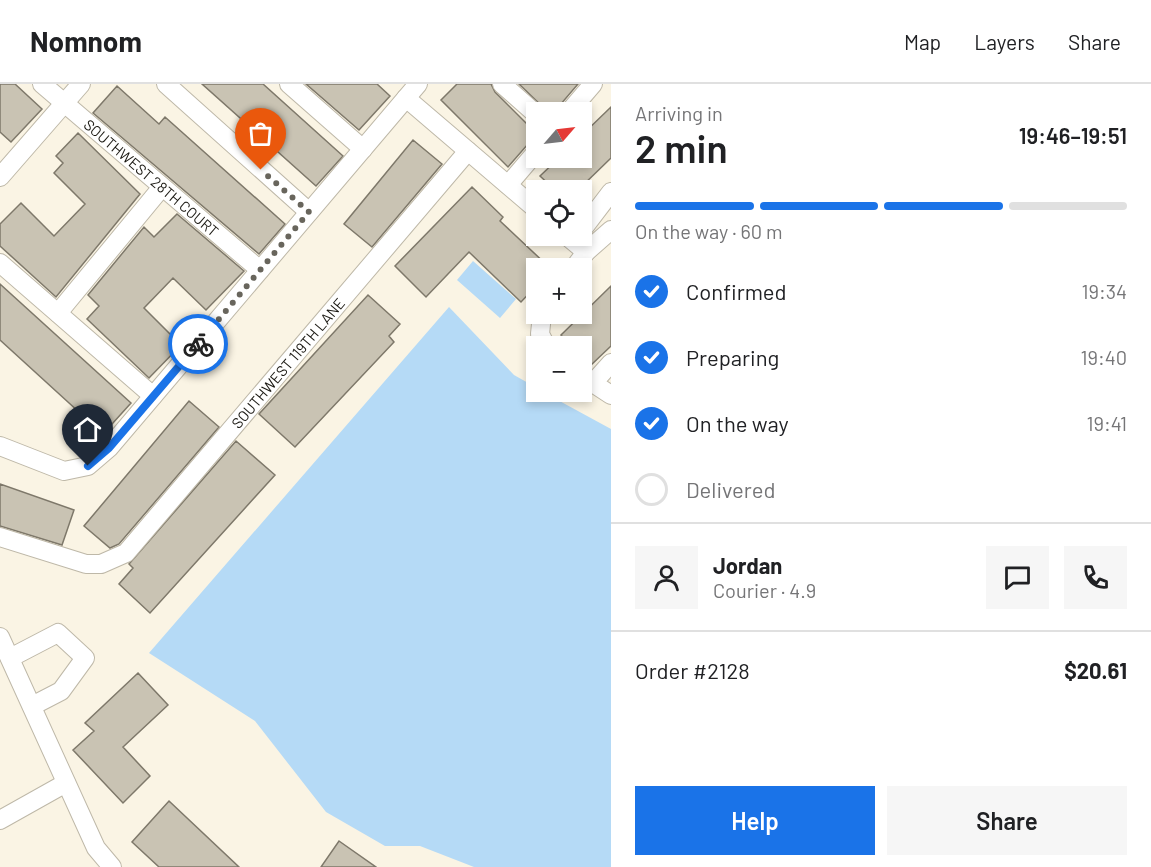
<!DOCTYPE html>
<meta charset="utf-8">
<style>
body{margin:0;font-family:Barlow,sans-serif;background:#f6f6f6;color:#202124;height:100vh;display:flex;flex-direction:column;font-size:22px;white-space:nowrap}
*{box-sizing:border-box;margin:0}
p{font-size:20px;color:#757577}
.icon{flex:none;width:33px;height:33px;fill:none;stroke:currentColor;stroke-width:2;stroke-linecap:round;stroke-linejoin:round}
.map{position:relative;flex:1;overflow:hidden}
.drawer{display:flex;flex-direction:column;background:#fff;width:540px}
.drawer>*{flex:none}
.needle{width:39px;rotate:62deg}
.tools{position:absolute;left:526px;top:18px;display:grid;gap:12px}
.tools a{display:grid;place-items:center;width:66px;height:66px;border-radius:0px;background:#fff;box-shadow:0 3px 9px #0003;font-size:30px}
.pin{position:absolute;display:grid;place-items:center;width:51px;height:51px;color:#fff;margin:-62px -26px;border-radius:50% 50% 50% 0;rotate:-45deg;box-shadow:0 0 6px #0007}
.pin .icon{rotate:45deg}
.courier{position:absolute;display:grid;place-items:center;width:60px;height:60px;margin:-30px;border:4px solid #1a73e8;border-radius:50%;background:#fff;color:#222;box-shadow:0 2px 8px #0007}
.head em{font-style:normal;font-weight:600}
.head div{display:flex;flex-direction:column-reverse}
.head{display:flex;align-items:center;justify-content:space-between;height:102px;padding:0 24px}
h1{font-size:39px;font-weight:600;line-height:45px}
.bar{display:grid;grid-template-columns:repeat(4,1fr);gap:9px 6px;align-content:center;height:72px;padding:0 24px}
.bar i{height:8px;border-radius:4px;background:#e0e0e0}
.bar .current{background:#1a73e8}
.bar p{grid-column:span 4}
.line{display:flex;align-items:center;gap:15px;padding:0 24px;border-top:2px solid #e0e0e0}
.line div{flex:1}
.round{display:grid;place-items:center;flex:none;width:63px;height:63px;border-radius:0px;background:#f6f6f6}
ol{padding:0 24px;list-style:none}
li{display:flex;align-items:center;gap:18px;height:66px}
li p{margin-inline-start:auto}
li .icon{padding:6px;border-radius:50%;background:#1a73e8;color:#fff;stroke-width:4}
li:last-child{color:#757577}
li i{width:33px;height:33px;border:3px solid #e0e0e0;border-radius:50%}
.action{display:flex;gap:12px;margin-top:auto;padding:12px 24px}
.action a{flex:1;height:69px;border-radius:0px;background:#1a73e8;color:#fff;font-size:24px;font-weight:600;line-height:69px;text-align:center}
.action a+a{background:#f6f6f6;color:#202124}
header{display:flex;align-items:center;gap:36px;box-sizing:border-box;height:84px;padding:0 30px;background:#fff;border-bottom:2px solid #e0e0e0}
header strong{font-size:28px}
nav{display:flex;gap:33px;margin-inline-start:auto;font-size:21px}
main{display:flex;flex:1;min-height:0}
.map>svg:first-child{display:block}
</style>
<header>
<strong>Nomnom</strong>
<nav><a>Map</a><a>Layers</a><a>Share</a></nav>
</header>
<main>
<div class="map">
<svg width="611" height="783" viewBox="0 0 611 783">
<rect width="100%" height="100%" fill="#faf4e4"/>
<path fill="#b5daf6" d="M473 177 516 215 500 234 457 196Z
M449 223 514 291 537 304V308H543L611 345V783H474L420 762H385L326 728 255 637 149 569Z"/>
<path fill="#c9c3b3" stroke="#7e786a" stroke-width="1.5" d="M0 0H15L42 25 11 58 0 48Z
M202 0H263L343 72 316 102Z
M306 0H377L390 12 359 46Z
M457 0H491L495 8 537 50V54L528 60 508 83 441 16Z
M519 0H578L560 21 558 28H548Z
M117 2 159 40 165 33 285 140 259 170 93 29Z
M611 23V74L578 106H555L540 92 559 74H582V51Z
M78 49 140 110 56 213 0 162V140L21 119 54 152 85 120 54 89 63 79 56 72Z
M413 56 442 80 372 163 344 140Z
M472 103 503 133 500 137 550 184H537V201L521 218 469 168 426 213 395 182Z
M177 130 244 187 206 226 173 194 144 224 181 261 149 294 87 235 99 222 88 211 144 143 154 153Z
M0 200 131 319 103 350 0 256Z
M611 202V262L590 282 582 274V262H571L561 251Z
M368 211 400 240 389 252 394 258 295 363 259 330Z
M189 317 219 343 119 460 110 464 84 442Z
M236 357 275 391 150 529 119 500 133 484 129 480Z
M0 400 74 426 62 461 0 442Z
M138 589 168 621 123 663 150 692 123 719 73 666 94 647 85 639Z
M169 717 239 783H159L132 758Z
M339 757 376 783H321Z"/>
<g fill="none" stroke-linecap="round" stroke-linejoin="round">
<g stroke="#beb8a8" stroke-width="20">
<g id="minor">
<path id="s1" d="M42 0 260 186"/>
<path d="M166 0 309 128"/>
<path d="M289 0 363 65"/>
<path d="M502 0 537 31"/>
<path d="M406 14 537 126"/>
<path d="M569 28 593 0"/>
<path d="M0 93 81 0"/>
<path d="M508 101 537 67"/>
<path d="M582 146 611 108"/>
<path d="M567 152 586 168"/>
<path d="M0 179 153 312"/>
<path d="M574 184 586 168 611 146"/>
<path d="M58 229 162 103"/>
<path d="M542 230 540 250 546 262"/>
<path d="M582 292 611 311"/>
<path d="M593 299 611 279"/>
<path d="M0 362 64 387 88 382 109 364 418 0"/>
<path id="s2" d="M0 453 86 480H101L126 469 468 67"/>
<path d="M0 553 96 764 112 783"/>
<path d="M10 574 58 549 85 574 61 607 32 622"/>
<path d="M0 736 66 699"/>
</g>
</g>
<use href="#minor" stroke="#fff" stroke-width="18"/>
</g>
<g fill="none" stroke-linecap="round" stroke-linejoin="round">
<path stroke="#68655c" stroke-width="6" stroke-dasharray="0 10.8" d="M198 260 309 128 261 86"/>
<path stroke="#1a73e8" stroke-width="8" d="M88 382 109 364 198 260"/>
</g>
<g text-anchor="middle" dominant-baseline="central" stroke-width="5" stroke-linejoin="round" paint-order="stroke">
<g font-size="15" fill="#1a1812" stroke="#fff">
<text stroke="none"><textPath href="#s1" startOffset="144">SOUTHWEST 28TH COURT</textPath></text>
<text stroke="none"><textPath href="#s2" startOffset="382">SOUTHWEST 119TH LANE</textPath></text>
</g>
</g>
</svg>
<div class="tools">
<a><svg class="needle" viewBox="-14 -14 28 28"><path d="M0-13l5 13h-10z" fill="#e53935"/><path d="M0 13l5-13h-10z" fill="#757577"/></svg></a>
<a><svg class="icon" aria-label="locate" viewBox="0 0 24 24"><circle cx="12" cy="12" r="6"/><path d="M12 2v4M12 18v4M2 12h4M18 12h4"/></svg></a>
<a>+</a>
<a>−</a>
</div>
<div class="pin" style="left:261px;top:86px;background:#ea580c"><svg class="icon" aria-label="bag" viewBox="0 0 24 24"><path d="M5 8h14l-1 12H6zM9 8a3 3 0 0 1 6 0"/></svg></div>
<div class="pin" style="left:88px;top:382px;background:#1f2937"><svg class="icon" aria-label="home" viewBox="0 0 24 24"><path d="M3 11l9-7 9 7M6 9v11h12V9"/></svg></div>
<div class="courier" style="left:198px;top:260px"><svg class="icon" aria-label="bike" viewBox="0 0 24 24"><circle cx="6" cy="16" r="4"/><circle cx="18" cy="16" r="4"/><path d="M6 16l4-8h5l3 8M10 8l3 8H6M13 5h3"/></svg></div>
</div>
<section class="drawer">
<div class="head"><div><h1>2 min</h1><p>Arriving in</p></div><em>19:46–19:51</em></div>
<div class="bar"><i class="current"></i><i class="current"></i><i class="current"></i><i></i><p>On the way · 60 m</p></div>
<ol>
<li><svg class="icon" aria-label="check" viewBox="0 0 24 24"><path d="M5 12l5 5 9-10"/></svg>Confirmed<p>19:34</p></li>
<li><svg class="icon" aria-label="check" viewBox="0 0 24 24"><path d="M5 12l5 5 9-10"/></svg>Preparing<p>19:40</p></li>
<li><svg class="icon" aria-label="check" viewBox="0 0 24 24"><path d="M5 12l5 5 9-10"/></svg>On the way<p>19:41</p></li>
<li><i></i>Delivered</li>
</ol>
<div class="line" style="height:108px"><a class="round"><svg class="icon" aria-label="person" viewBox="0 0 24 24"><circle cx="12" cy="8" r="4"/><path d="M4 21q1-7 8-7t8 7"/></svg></a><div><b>Jordan</b><p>Courier · 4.9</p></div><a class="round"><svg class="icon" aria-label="chat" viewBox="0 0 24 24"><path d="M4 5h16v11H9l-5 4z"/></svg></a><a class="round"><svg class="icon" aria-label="phone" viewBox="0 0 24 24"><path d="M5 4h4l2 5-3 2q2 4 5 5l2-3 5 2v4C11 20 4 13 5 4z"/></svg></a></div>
<div class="line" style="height:78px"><div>Order #2128</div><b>$20.61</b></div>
<div class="action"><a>Help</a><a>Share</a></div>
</section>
</main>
